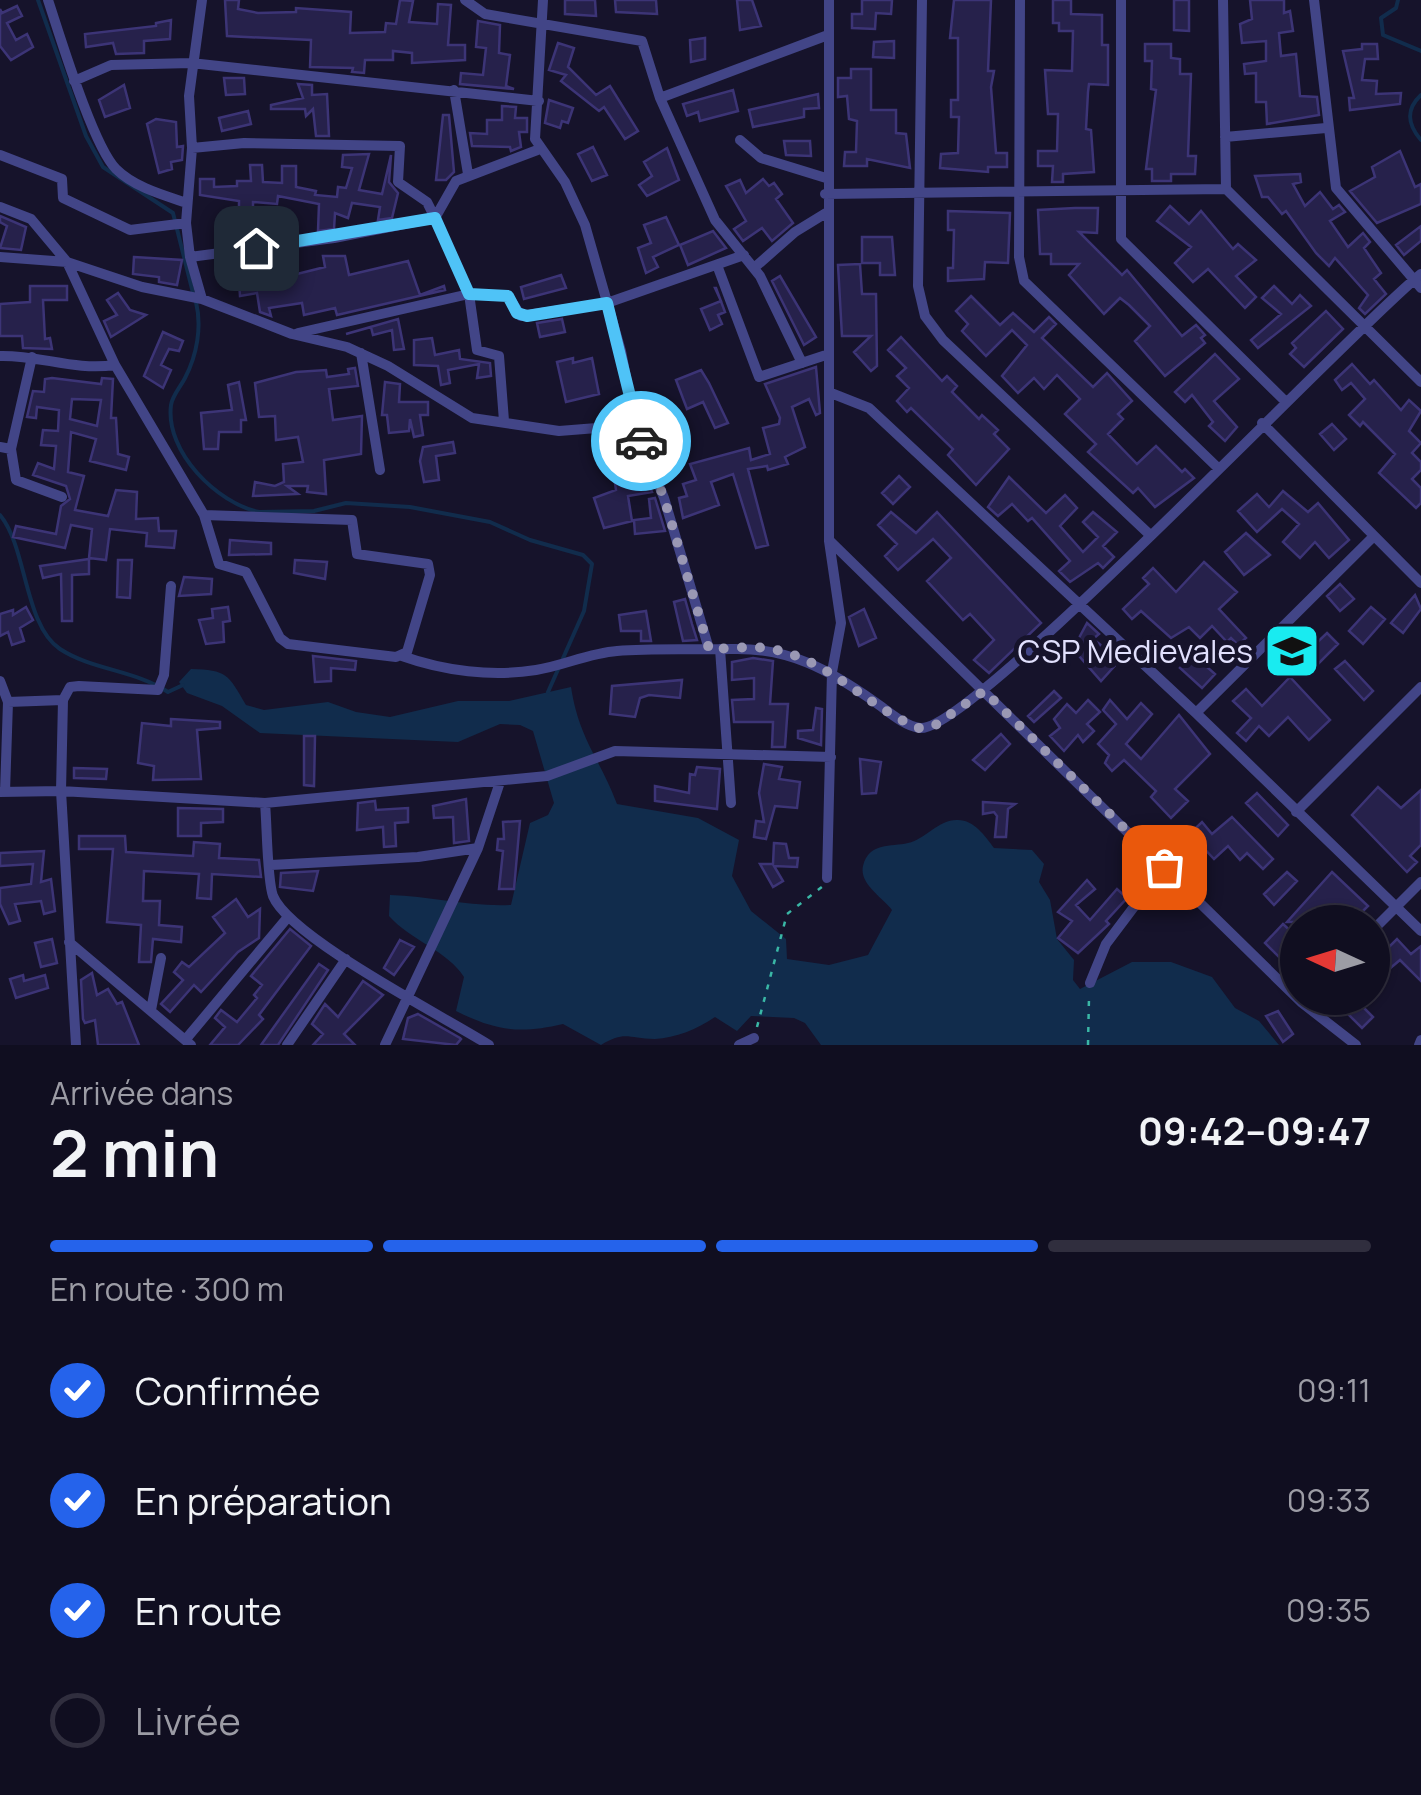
<!DOCTYPE html>
<html lang="fr">
<meta charset="utf-8">
<style>
body{margin:0;font-family:Manrope,sans-serif;background:#191729;color:#f1f3f6;height:100vh;display:flex;flex-direction:column;font-size:38px;white-space:nowrap}
*{box-sizing:border-box;margin:0}
p{font-size:32px;color:#9c9ca5}
.icon{flex:none;width:55px;height:55px;fill:none;stroke:currentColor;stroke-width:2;stroke-linecap:round;stroke-linejoin:round}
.map{position:relative;height:1045px;overflow:hidden}
.sheet{display:flex;flex-direction:column;background:#100e20;flex:1}
.sheet>*{flex:none}
.needle{width:65px;rotate:274deg}
.buttons{position:absolute;left:1280px;top:905px;display:grid;gap:20px}
.buttons a{display:grid;place-items:center;width:110px;height:110px;border-radius:50%;background:#100e20;box-shadow:0 2px 8px #0004,0 0 0 2px #302e3e;font-size:50px}
.pin{position:absolute;display:grid;place-items:center;width:85px;height:85px;color:#fff;margin:-42px;border-radius:20px;box-shadow:0 5px 15px #0006}
.courier{position:absolute;display:grid;place-items:center;width:100px;height:100px;margin:-50px;border:8px solid #4fc3f7;border-radius:50%;background:#fff;color:#222;box-shadow:0 2px 12px #0007}
.summary em{font-style:normal;font-weight:700}
.summary div{display:flex;flex-direction:column-reverse}
.summary{display:flex;align-items:center;justify-content:space-between;height:170px;padding:0 50px}
h1{font-size:65px;font-weight:700;line-height:75px}
.bar{display:grid;grid-template-columns:repeat(4,1fr);gap:15px 10px;align-content:center;height:120px;padding:0 50px}
.bar i{height:12px;border-radius:8px;background:#302e3e}
.bar .selected{background:#2563eb}
.bar p{grid-column:span 4}
ol{padding:0 50px;list-style:none}
li{display:flex;align-items:center;gap:30px;height:110px}
li p{margin-inline-start:auto}
li .icon{padding:10px;border-radius:50%;background:#2563eb;color:#fff;stroke-width:4}
li:last-child{color:#9c9ca5}
li i{width:55px;height:55px;border:5px solid #302e3e;border-radius:50%}
.map>svg:first-child{display:block}
</style>
<div class="map">
<svg width="1421" height="1045" viewBox="0 0 1421 1045">
<rect width="100%" height="100%" fill="#16132b"/>
<path fill="#112c4c" d="M191 669C227 670 228 674 246 705L264 710 328 702 356 712 390 717 458 701H509L571 687C579 739 599 757 617 804L698 818 739 840 732 876 751 911 786 939 787 959 829 965 868 955 892 910C883 898 859 884 863 866 869 842 891 847 908 843 926 839 939 819 958 820 974 820 985 836 994 848L1032 850 1044 864 1039 882 1050 900 1057 939 1074 960 1073 980 1080 989 1132 962H1171L1212 977 1235 1008 1259 1021 1279 1045H821L805 1023 794 1018 751 1016 737 1031 715 1017C698 1029 675 1038 655 1039 628 1039 626 1030 601 1045L563 1024C520 1034 496 1031 456 1011L464 977C448 951 410 940 389 916L390 895C431 896 469 907 511 905L530 823 548 815 554 803 533 731 520 725 500 724 458 742 260 733 222 706 187 693 179 682Z"/>
<g fill="none" stroke-linecap="round" stroke-linejoin="round">
<path stroke="#112c4c" stroke-width="4" d="M38 0 86 136 103 167 173 213 193 293
M1398 0 1396 8 1381 18 1383 35 1421 51
M1421 95C1405 110 1408 125 1421 140
M196 302C202 327 197 355 185 378 181 386 172 396 171 405 165 452 217 503 259 512L314 511 346 503 410 507 490 522 530 540 583 555 592 564 584 611 548 692
M0 515C27 547 24 625 60 649 92 670 135 670 168 692L183 685"/>
</g>
<path fill="#26214b" stroke="#3c3476" stroke-width="2.5" fill-rule="evenodd" d="M225 0H239L238 9 258 13 296 12V8L351 12 350 33 385 32 386 23 396 24 400 0 413 1 409 22 437 24 438 4 451 5 448 45H465V60L412 63V53L393 51V60H365L364 73 352 72 353 68 310 67 311 40 227 36Z
M565 0H595L596 16 565 14Z
M615 0H656L657 14 616 12Z
M737 0H752L761 26 740 30Z
M862 0H892L891 14 876 13 875 29 852 28V14H862Z
M954 0H991L988 71H994L991 87 996 153H1007V167H988V172L940 168 941 154 958 153 959 117H951V100H958V38H950Z
M1053 0H1071V14L1102 15V45H1108V85L1089 84 1088 92 1086 129 1091 130 1094 172 1063 174V182H1052L1053 166H1038V151H1057L1058 114H1048L1045 70 1072 71 1073 31H1059V23H1053Z
M1174 0H1189V31L1174 30Z
M1250 0H1284V13L1290 11 1293 31 1279 33 1281 56 1296 54 1300 96 1317 97 1319 115 1267 124 1266 102H1256V73L1245 74 1244 64 1266 61V41L1242 43 1240 24 1252 19Z
M17 6 22 16 7 23 16 40 27 34 33 47 11 60 0 46V9L2 13Z
M171 20 170 39 144 41V53L116 54 113 43 86 47 85 34 156 26V23Z
M478 21 500 25 499 53 510 55 506 86 514 89 460 84 461 73 483 75 486 48 476 47Z
M705 38V59L691 62 690 40Z
M894 41V58L873 57 874 42Z
M558 43 574 48 568 67 596 95 610 86 638 131 625 139 604 107 599 111 561 81 566 75 549 70Z
M1145 44H1171V58L1180 59V74H1191L1188 156H1196L1195 174H1171V181H1152V169H1146L1156 90 1151 89 1152 61H1145Z
M1362 44H1377L1378 59H1365L1362 80 1377 81 1376 94 1401 93 1400 104 1350 110 1349 98H1354L1343 51 1362 49Z
M851 69H871V110H896V133L906 134 910 168 867 159V166H844L845 152H856L857 121 849 119 847 96 838 97V78H851Z
M224 78H244L245 94 226 95Z
M298 84 312 85V95L327 94 329 136H316L313 109 306 116 305 109H271V105L303 98Z
M124 85 130 108 105 117 99 100Z
M733 90 738 111 700 121 698 112 687 116 683 104Z
M818 94 819 108 804 109V117L753 127 749 110Z
M549 100 573 108 568 123 562 121 560 128 545 123Z
M502 106 516 107 515 118H527V132H519L521 147 511 151 510 147 472 146 470 133 487 134V120H502Z
M248 111 251 124 222 131 219 118Z
M443 115H449L454 172 446 180H436Z
M156 119 176 122 177 147 183 146 182 160 171 162 172 169 159 173 147 124Z
M784 141H810L811 156 786 155Z
M593 147 607 175 592 181 578 154Z
M667 148 679 180 647 196 639 185 652 176 644 162Z
M1400 151 1415 187 1421 184V204L1377 223 1350 191 1375 177 1372 167Z
M369 154 359 190 382 194 391 155 389 182 398 193 392 218 378 220 380 207 352 203 348 218 335 213 334 229 318 231 319 204 278 196 277 204 253 202V210L239 209V201L200 195V179H214V187L237 186V181H251L250 165H262L263 182 282 183V166H296V187L316 191 315 195 337 197 338 187 346 188 352 168 342 167 343 155Z
M1300 174 1301 182 1293 184 1305 206 1320 192 1333 209 1339 205 1345 212 1330 221 1348 247 1363 233 1370 242 1364 248 1381 273 1374 279 1386 294 1365 314 1359 308 1368 295 1335 258 1329 266 1316 253 1286 211 1282 214 1268 197H1262L1255 176Z
M763 179 769 186 774 183 782 194 776 199 793 223 772 241 762 228 743 241 734 229 746 221 726 186 740 180 746 193Z
M1170 206 1189 224 1201 211 1233 249 1238 244 1256 260 1236 276 1256 297 1245 308 1208 269 1193 282 1175 263 1191 247 1157 221Z
M1075 208H1098L1097 233 1079 232 1122 275 1127 270 1182 336 1196 325 1205 335 1201 338 1205 343 1165 376 1135 341 1150 326 1129 305 1120 298 1104 314 1069 275 1079 264H1051V254H1040L1038 210Z
M948 211 1010 213 1008 263 985 262 984 279 948 281V268H953L954 230H948Z
M0 216 26 227 21 250 0 248 7 226 0 222Z
M666 217 679 245 653 257 658 267 646 273 638 248 651 243 644 225Z
M1421 226V241L1404 255 1396 245Z
M713 231 726 248 688 265 680 245Z
M862 237H892L895 275H880V263H862Z
M323 256H345L349 275 408 261 420 295 444 286 445 290 337 315 335 308 304 315 302 303 269 308 271 316 260 312 257 293 240 296 239 282 279 271 276 261 289 257 293 275 325 267Z
M134 257 182 260 177 285 159 282V277L133 274Z
M860 264 862 294H876L877 366 871 371 854 352 871 336H842L838 265Z
M561 275 566 288 524 299 521 287Z
M780 276 816 337 804 345 772 281Z
M30 286H67V300H43L45 339 50 338 52 349 23 348 22 336H0V304L30 302Z
M1274 286 1292 304 1300 295 1311 306 1258 348 1251 340 1281 314 1262 298Z
M715 288H716L725 312 718 315 722 324 710 330 701 309 721 301Z
M118 293 130 310 146 315 111 337 104 321 117 315 107 300Z
M971 296 1000 325 1013 313 1034 332 1049 317 1056 324 1042 338 1093 387 1107 373 1132 401 1118 414 1123 419 1108 434 1137 464 1156 446 1182 472 1185 469 1194 478 1155 507 1138 488 1133 493 1088 452 1096 444 1065 414 1080 399 1057 375 1044 389 1034 378 1018 393 1002 376 1027 345 1012 330 986 356 962 331 968 324 956 311Z
M1326 311 1343 329 1304 367 1290 354 1296 348 1292 343Z
M398 319 404 349 394 350 392 330 373 335 371 327 346 334Z
M562 319 565 332 540 337 537 323Z
M163 332 183 341 179 351 169 349 161 365 171 370 163 388 144 376Z
M901 337 942 381 947 376 957 386 952 392 979 419 982 415 998 430 994 434 1009 449 976 485 948 455 953 449 911 408 907 412 897 401 909 388 897 376 906 368 888 350Z
M432 338 435 355 459 350 460 359 490 363 491 376 477 378 479 364 448 370 450 383 441 385 438 366 414 365V340Z
M1215 354 1239 379 1214 401 1237 427 1225 441 1209 426 1213 422 1192 395 1185 402 1175 392Z
M573 358V363L592 358 599 394 566 402 557 362Z
M1352 364 1370 384 1374 380 1401 410 1409 400 1421 411 1409 431 1421 443 1412 453 1421 462V470L1412 479 1421 488V503L1416 508 1379 473 1395 454 1363 422 1360 426 1349 415 1365 399 1351 383 1342 390 1335 380Z
M816 367 820 413 816 415 809 399 792 407 805 447 785 457 788 464 768 470 767 466 748 469 768 545 756 548 733 474 711 482 719 505 683 518 679 498 687 496 683 484 696 480 690 464 749 448 751 460 770 454 763 428 779 424 780 418 765 384Z
M355 368 358 386 329 389 333 420 362 416 361 454 324 460 326 494 307 492 308 486H287L298 494 253 496 255 482 275 486 284 482 283 464 303 462 298 437 276 440 275 416 259 417 255 383 296 372 326 370 327 377 349 374 348 369Z
M701 370 709 383 728 423 715 428 703 402 687 409 676 380Z
M52 378 101 384 102 378 113 379 111 418H116L118 454 129 457 126 470 90 461 96 439 71 432 68 472 84 476 75 510 108 516 116 490 137 492 136 519 158 518 159 531H176L174 548 146 546 147 533 110 529 106 560 89 558 92 529 71 525 65 548 13 537 16 526 56 534 61 506 70 499 66 486 33 475 38 463 54 469 56 446 41 445 43 430 58 431 59 410 37 407 36 418 27 417 33 391 44 392 45 379ZM72 399 101 400 97 426 70 419Z
M239 382 246 420H241V432H219L218 449H204L201 413 232 410 228 385Z
M385 382 400 384 399 402H428V415H420L423 435 414 437 410 419 409 431 389 433 387 415H382Z
M1332 424 1346 439 1334 450 1320 434Z
M623 440 630 483 647 479 652 492 628 496 632 521 604 528 594 498 616 490 609 443Z
M453 442 455 453 436 456 439 480 424 482 420 461 423 447Z
M899 476 910 487 893 504 882 493Z
M1009 477 1046 513 1065 495 1077 508 1060 526 1083 552 1098 537 1083 522 1093 512 1117 532 1103 546 1114 557 1103 568 1098 563 1070 582 1059 571 1070 561 1032 518 1028 521 1012 504 998 516 988 507Z
M1283 491 1308 512 1318 503 1349 540 1329 558 1315 542 1300 558 1283 542 1299 524 1282 509 1257 532 1238 511 1257 494 1269 507Z
M655 498 665 531 635 534 634 520 651 518 649 499Z
M891 512 916 533 937 512 1041 623 989 673 974 660 994 640 970 614 963 620 927 581 951 558 933 539 898 570 885 556 897 544 878 525Z
M1246 533 1270 555 1244 575 1225 552Z
M230 540 271 543V554L229 555Z
M89 559V574L72 575V621H62L61 574 43 578 40 566Z
M118 560H132L130 598 117 597Z
M295 560 327 562 325 579 294 573Z
M1204 562 1237 592 1219 609 1246 638 1238 645 1231 638 1227 642 1212 626 1200 638 1189 627 1171 638 1141 611 1132 619 1123 609 1149 584 1143 578 1153 568 1176 592Z
M184 577 212 579 211 594 179 596Z
M1340 584 1354 599 1340 611 1327 596Z
M1415 595 1421 609 1403 633 1391 623Z
M685 599 692 624 697 640 683 641 674 602Z
M26 607 33 620 20 628 24 641 12 645 8 632 0 636V614L13 610V615Z
M228 607 230 621 223 622 224 642 206 644 199 620 213 618 212 609Z
M1371 607 1385 619 1363 644 1349 631Z
M864 609 876 638 859 646 849 617Z
M646 611 651 641H641V631H621L619 615Z
M1087 623 1099 634 1093 639 1120 660 1101 681 1073 649Z
M1327 633 1338 644 1319 663 1307 652Z
M1202 644 1216 658 1207 667 1215 674 1202 688 1180 668Z
M313 656 356 661 355 670 331 668V681L315 682Z
M753 658 773 661 770 704H788L785 747H772L773 722H734L732 700 754 699V678L732 680V662Z
M1345 661 1373 691 1364 700 1335 669Z
M1290 677 1330 720 1309 740 1288 717 1269 736 1259 726 1246 741 1237 733 1251 718 1233 701 1246 689 1262 706Z
M682 680 680 698 649 695 640 698 635 717 610 714 612 686Z
M1054 691 1061 698 1034 722 1028 716Z
M1088 700 1100 712 1087 724 1094 731 1083 742 1078 735 1064 751 1050 736 1060 728 1054 719 1067 704 1076 713Z
M1110 700 1127 719 1141 703 1152 714 1126 744 1141 759 1179 715 1210 754 1175 789 1188 801 1171 818 1151 797 1156 791 1124 760 1112 771 1105 763 1109 755 1098 744 1116 724 1103 710Z
M816 708 822 709 821 745 798 738V731L813 730Z
M171 719 220 722V728L197 730 201 779 153 780 154 766 138 763 142 723 171 726Z
M1001 734 1010 744 985 770 973 760Z
M304 736H315L314 786 304 785Z
M860 759 881 762 876 793 862 794Z
M764 764 782 767 779 779 800 782 797 808 775 806 766 839 754 837 756 821 764 822 759 793Z
M697 767 720 769 717 809 655 801V786L689 793 690 774 695 775Z
M74 768 107 769 106 779 74 778Z
M1378 787 1401 808 1421 790V845L1410 856 1417 862 1407 872 1352 815Z
M1257 793 1288 825 1278 836 1246 803Z
M466 799 469 841 454 843 453 817 434 818 433 806Z
M375 801 376 810 408 808V822L395 823 396 846 384 847 383 827 357 830 358 803Z
M983 802 1015 804 1008 809 1006 837H995L997 816 994 812 983 814Z
M178 808 223 809V822L201 823V836H178Z
M1232 817 1273 859 1263 869 1247 853 1240 860 1228 846 1214 859 1197 841 1189 849 1182 841 1202 822 1212 834Z
M520 821 514 889H499L503 851 497 850 498 839H504L503 822Z
M79 836H125L126 852 193 856 194 842 220 844 219 858 259 860 261 877 212 874 211 899 197 898 199 874 144 871 143 901H160L159 925 182 927 181 942 153 939 151 962H139L141 925 107 922 113 849H79Z
M774 843 786 844 789 858H798L797 867 774 866 783 881 773 887 760 864H773Z
M44 851 41 882 51 879 55 911 44 914 41 901 15 904 20 921 9 924 0 904V888L31 884 33 864 0 866V853Z
M318 871 313 891 280 887 281 873Z
M1287 872 1297 881 1274 905 1264 894Z
M1332 872 1368 906 1352 922H1287Z
M1087 880 1095 889 1076 905 1090 920 1117 889 1127 898 1106 921 1109 924 1078 953 1058 938 1072 921 1058 912Z
M236 899 248 917 260 909 259 938 238 952 201 992 194 985 170 1012 161 1004 183 980 174 972 182 962 189 967 225 933 213 917Z
M1283 924 1298 938V958L1287 965 1265 943Z
M290 929 311 946 259 1015 263 1019 238 1045H210L225 1027 215 1018 221 1010 237 1022 257 998 254 995 262 985 251 976Z
M52 939 57 963 41 967 35 943Z
M1397 939 1411 954 1421 946V981L1400 960 1388 970 1372 954 1380 941 1388 948Z
M400 940 414 947 394 975 384 968Z
M319 964 328 970 278 1045H261Z
M92 973 97 995 108 989 117 1004 122 1002 139 1045H98L95 1020 85 1023 83 1019 81 980Z
M23 975 24 981 45 975 48 988 16 998 10 979Z
M363 981 383 995 344 1034 355 1045H313L323 1034 312 1024 325 1004 338 1017Z
M1358 1002 1373 1017 1362 1028 1347 1013Z
M1278 1011 1293 1034 1283 1042 1266 1016Z
M418 1014 460 1038 461 1039 456 1045 403 1039 408 1018Z"/>
<g fill="none" stroke-linecap="round" stroke-linejoin="round">
<path stroke="#3ab7a6" stroke-width="2.5" stroke-dasharray="5 8" stroke-linecap="butt" d="M757 1027 787 914 823 886
M1088 1045 1089 997"/>
<path stroke="#424587" stroke-width="10" d="M48 0C60 36 93 146 116 169 134 187 163 195 187 203
M465 0 485 14 642 41 660 98 715 220 760 276 802 363
M543 0 535 139 565 182 585 225 621 351 635 425
M922 0 918 286 925 316 943 340 1149 534
M1020 0 1019 257 1024 281 1217 467
M1121 0V239L1285 401
M1314 0 1336 188 1421 288
M74 81 111 65 191 63 539 101
M454 90 468 174
M660 98 828 35
M1225 137 1326 128
M740 140 761 158 826 178
M192 148 244 143 400 146 398 182 427 202 435 218
M0 155 62 179 63 198 130 230 186 223
M1226 189 1421 382
M825 194 1226 189 1223 0
M0 207 31 219 67 262 115 365 204 515 219 564 246 572 280 638 288 644 396 657 407 652 430 575 428 564 357 554 352 520 204 515
M435 218 456 181 540 149
M0 257 67 262 142 287 202 299 292 334 347 347 388 366 472 418 559 431 635 425 664 498 709 649
M190 257 186 223 192 148 189 96 202 0
M717 265 759 377 829 354
M754 268 795 232 826 213
M202 299 190 257 334 238 435 218 469 294 508 296 521 316 607 303 744 255
M298 333 469 294 477 350 499 356 504 421
M361 353 380 470
M0 356C40 355 74 371 115 365
M831 393 869 408 1196 713 1421 931
M1262 423 1421 583
M0 447 11 449 16 480 62 497
M11 449 32 357
M830 541 1301 1002 1356 1045
M720 649 731 803
M402 656C444 671 492 677 536 670 563 666 589 653 617 651 654 648 692 650 730 649 788 647 828 669 875 702 888 711 904 726 920 728 971 733 1349 332 1421 274
M0 681 8 702 5 792
M8 702 63 700
M1196 713 1374 536
M0 792 61 791 265 803 547 776 615 751 831 757
M265 803C267 824 267 880 273 896 290 938 445 1017 489 1045
M1296 812 1421 687
M271 865 418 857 478 848
M827 878 832 672 841 623 829 541V0
M1372 931 1421 882
M69 942 191 1045
M1090 983 1106 944 1164 867
M151 1010 161 958
M186 1039 288 917
M76 1045 61 791 63 700 70 687 79 686 158 690 164 675 171 586
M287 1045 346 959
M385 1045 478 848 500 782
M739 1045 754 1038
M1419 1045 1421 1040"/>
</g>
<g fill="none" stroke-linecap="round" stroke-linejoin="round">
<path stroke="#9a98b4" stroke-width="10" stroke-dasharray="0 18" d="M641 441 664 498 709 649C729 649 752 645 772 649 829 660 867 706 918 728L934 726 984 691 1164 867"/>
<path stroke="#4fc3f7" stroke-width="12" d="M256 248 435 218 469 294 508 296 517 313 527 316 607 303 641 441"/>
</g>
<defs>
<g id="school-square" transform="scale(2.875)"><rect x="-9" y="-9" width="18" height="18" rx="4" fill="#19ebf0" stroke="#16132b"/><path d="M0-5L7-2L0 1L-7-2ZM-4 1L0 2.5L4 1V4Q0 6-4 4Z" fill="#111"/></g>
</defs>
<g fill-rule="evenodd">
<use href="#school-square" x="1292" y="651"/>
</g>
<g text-anchor="middle" dominant-baseline="central" stroke-width="10" stroke-linejoin="round" paint-order="stroke">
<g font-size="32" fill="#e1e0fd" stroke="#16132b" text-anchor="end">
<text x="1253" y="651">CSP Medievales</text>
</g>
</g>
</svg>
<div class="buttons">
<a><svg class="needle" viewBox="-14 -14 28 28"><path d="M0-13l5 13h-10z" fill="#e53935"/><path d="M0 13l5-13h-10z" fill="#9c9ca5"/></svg></a>
</div>
<div class="pin" style="left:1164px;top:867px;background:#ea580c"><svg class="icon" aria-label="bag" viewBox="0 0 24 24"><path d="M5 8h14l-1 12H6zM9 8a3 3 0 0 1 6 0"/></svg></div>
<div class="pin" style="left:256px;top:248px;background:#1f2937"><svg class="icon" aria-label="home" viewBox="0 0 24 24"><path d="M3 11l9-7 9 7M6 9v11h12V9"/></svg></div>
<div class="courier" style="left:641px;top:441px"><svg class="icon" aria-label="car" viewBox="0 0 24 24"><path d="M5 17H2v-5l4-1 3-4h7l3 4 3 1v5h-3M9 17h6M6 11h13"/><circle cx="7" cy="17" r="2"/><circle cx="17" cy="17" r="2"/></svg></div>
</div>
<section class="sheet">
<div class="summary"><div><h1>2 min</h1><p>Arrivée dans</p></div><em>09:42–09:47</em></div>
<div class="bar"><i class="selected"></i><i class="selected"></i><i class="selected"></i><i></i><p>En route · 300 m</p></div>
<ol>
<li><svg class="icon" aria-label="check" viewBox="0 0 24 24"><path d="M5 12l5 5 9-10"/></svg>Confirmée<p>09:11</p></li>
<li><svg class="icon" aria-label="check" viewBox="0 0 24 24"><path d="M5 12l5 5 9-10"/></svg>En préparation<p>09:33</p></li>
<li><svg class="icon" aria-label="check" viewBox="0 0 24 24"><path d="M5 12l5 5 9-10"/></svg>En route<p>09:35</p></li>
<li><i></i>Livrée</li>
</ol>
</section>
